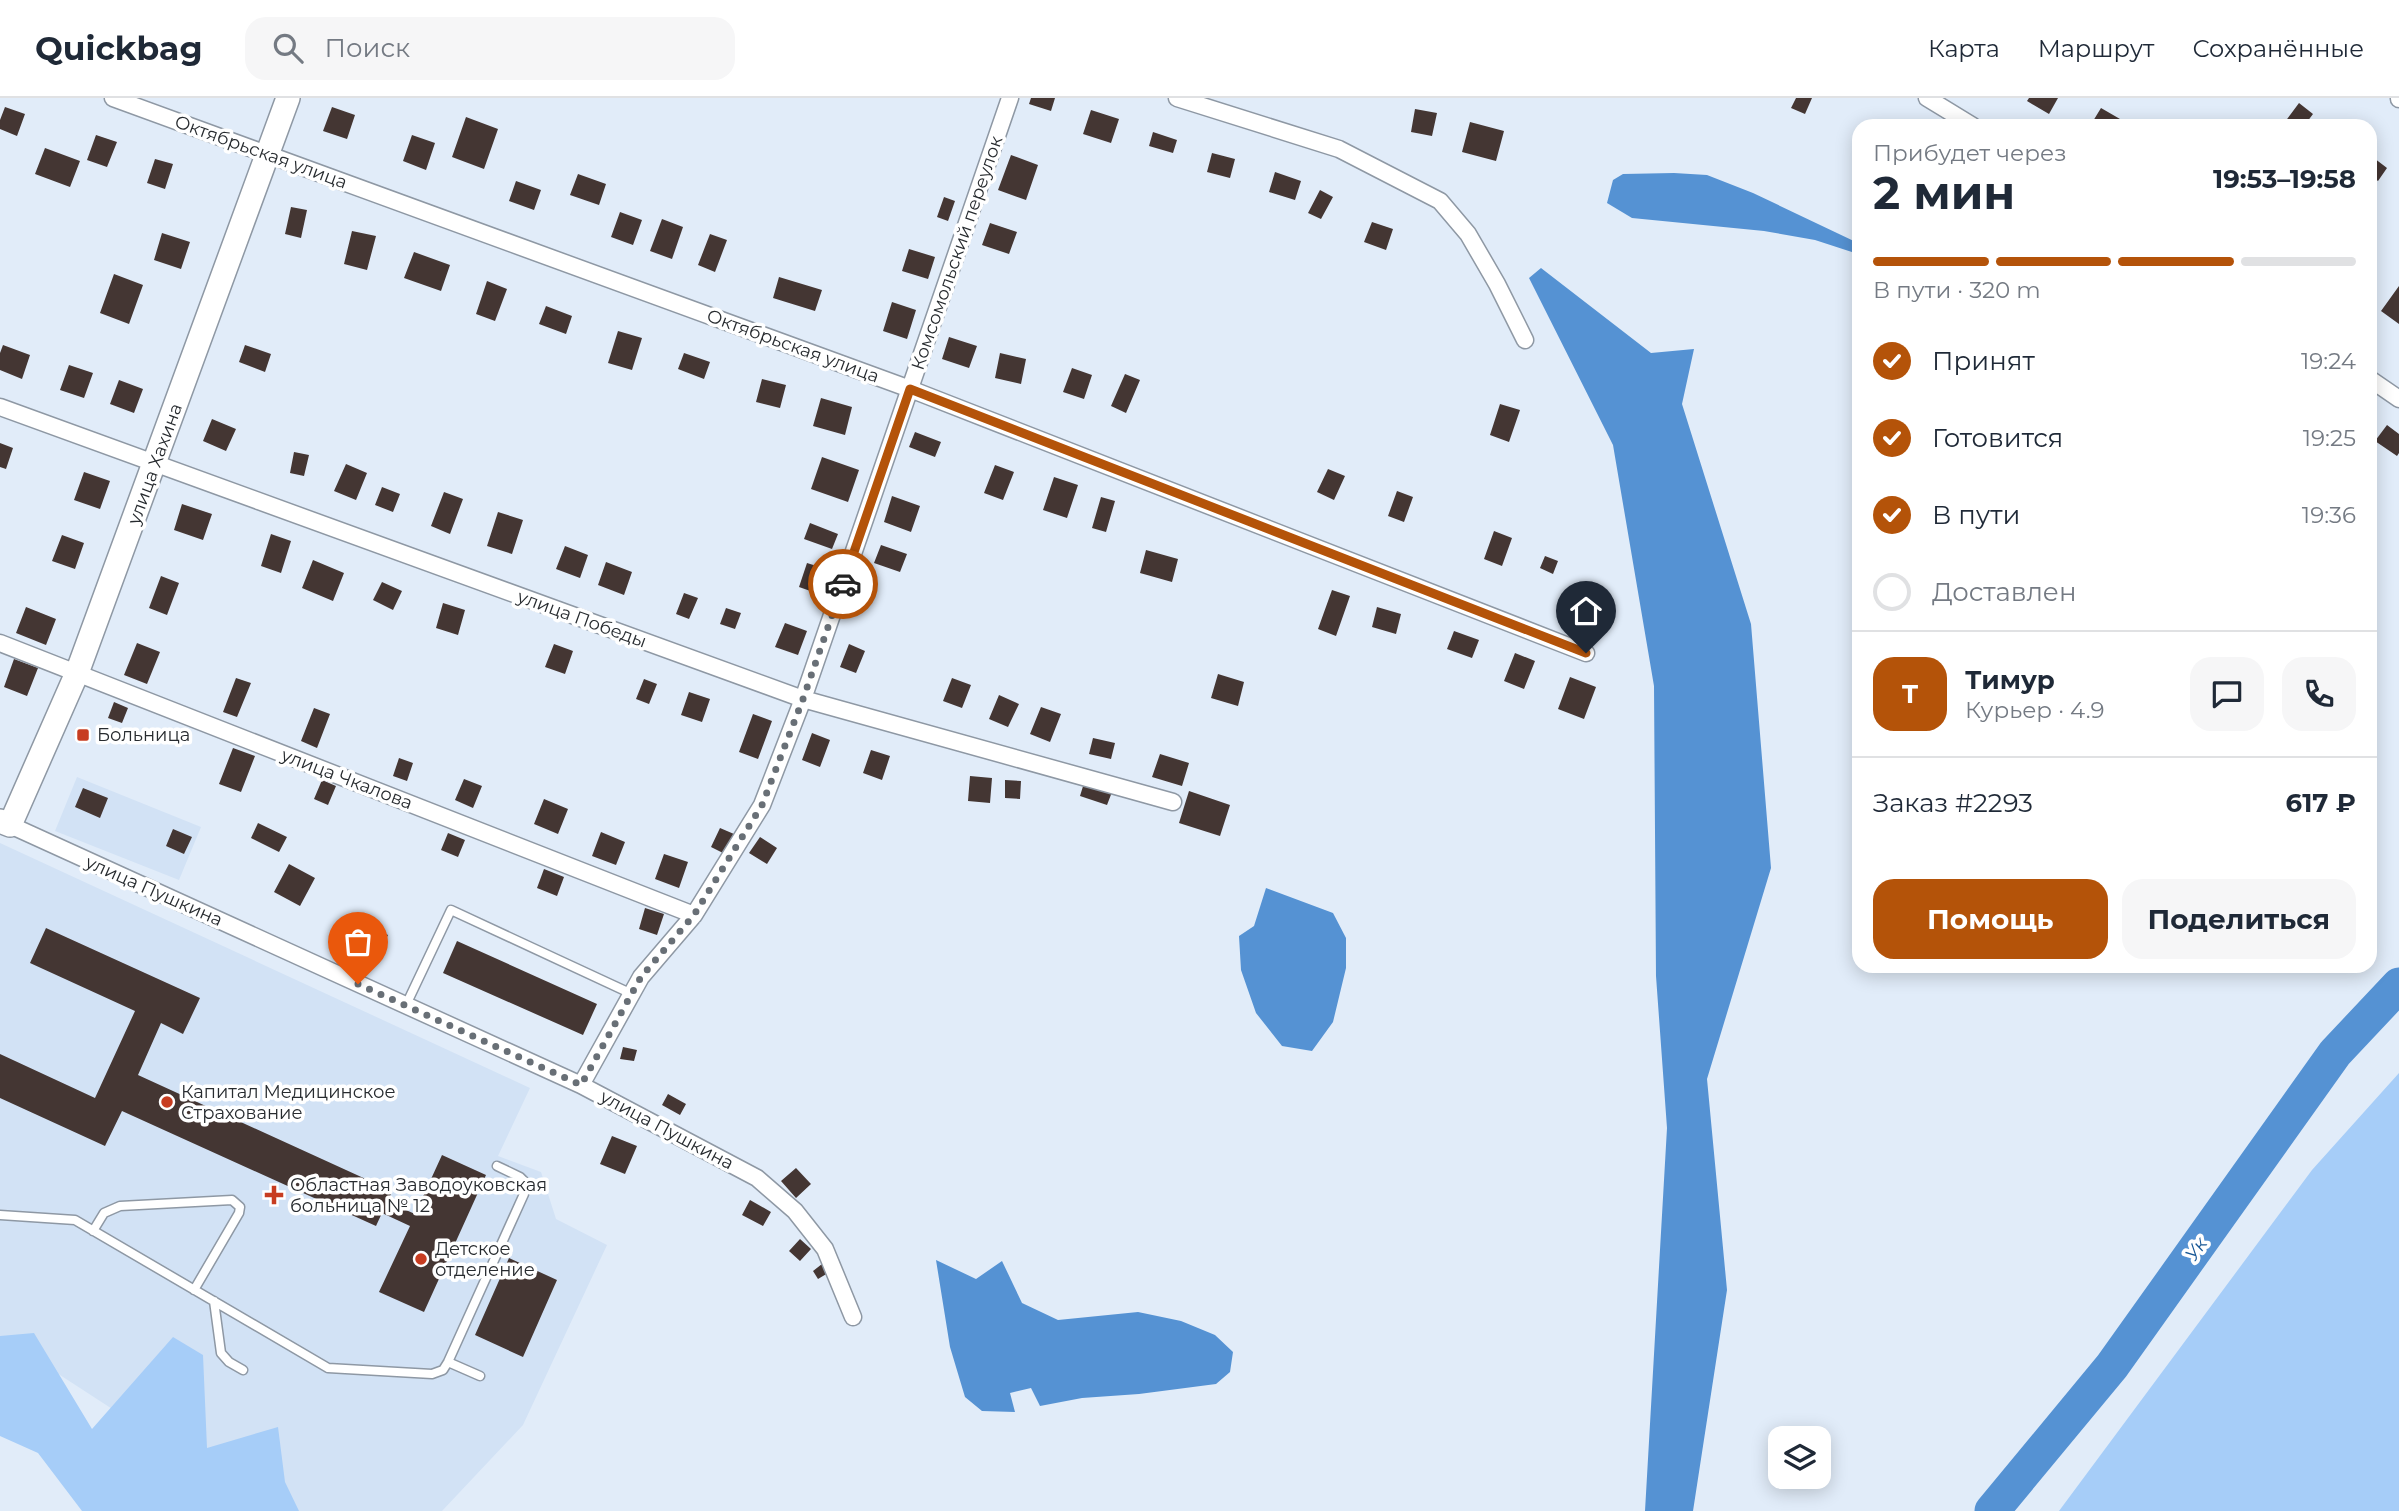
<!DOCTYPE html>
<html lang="ru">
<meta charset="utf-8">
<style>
body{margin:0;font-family:Montserrat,sans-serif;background:#f6f6f7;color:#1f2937;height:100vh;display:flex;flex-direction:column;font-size:26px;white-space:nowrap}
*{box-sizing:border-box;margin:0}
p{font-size:23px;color:#747a83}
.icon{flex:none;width:38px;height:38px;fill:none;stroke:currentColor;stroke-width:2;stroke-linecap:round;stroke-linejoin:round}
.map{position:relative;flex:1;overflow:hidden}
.sheet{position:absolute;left:1852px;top:21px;width:525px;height:854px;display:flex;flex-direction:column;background:#fff;border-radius:21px;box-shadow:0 4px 18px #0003}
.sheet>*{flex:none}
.controls{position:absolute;left:1768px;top:1328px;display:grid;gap:14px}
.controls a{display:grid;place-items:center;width:63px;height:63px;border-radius:14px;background:#fff;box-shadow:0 4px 18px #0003;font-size:35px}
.pin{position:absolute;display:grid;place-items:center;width:60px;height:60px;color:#fff;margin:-72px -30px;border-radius:50% 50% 50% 0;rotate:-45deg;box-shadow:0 0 7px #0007}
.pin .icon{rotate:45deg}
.courier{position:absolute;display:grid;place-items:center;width:70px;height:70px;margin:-35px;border:5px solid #b45309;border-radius:50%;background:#fff;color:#222;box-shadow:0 2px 9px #0007}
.head em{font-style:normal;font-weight:700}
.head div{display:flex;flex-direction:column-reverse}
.head{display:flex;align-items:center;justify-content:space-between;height:119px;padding:0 21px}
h1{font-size:46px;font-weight:700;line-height:52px}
.bar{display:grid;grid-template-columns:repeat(4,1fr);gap:10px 7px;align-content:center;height:84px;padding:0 21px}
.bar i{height:9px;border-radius:5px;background:#e0e1e3}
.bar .selected{background:#b45309}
.bar p{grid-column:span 4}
.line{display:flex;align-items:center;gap:18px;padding:0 21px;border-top:2px solid #e0e1e3}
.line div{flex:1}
.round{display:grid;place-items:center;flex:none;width:74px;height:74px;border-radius:21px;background:#f6f6f7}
ol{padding:0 21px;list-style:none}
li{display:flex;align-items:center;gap:21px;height:77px}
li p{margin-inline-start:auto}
li .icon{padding:7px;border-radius:50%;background:#b45309;color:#fff;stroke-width:4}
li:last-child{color:#747a83}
li i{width:38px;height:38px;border:4px solid #e0e1e3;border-radius:50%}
.action{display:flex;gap:14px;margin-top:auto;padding:14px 21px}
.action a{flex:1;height:80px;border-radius:21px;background:#b45309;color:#fff;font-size:28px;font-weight:700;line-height:80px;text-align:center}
.action a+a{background:#f6f6f7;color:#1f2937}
header{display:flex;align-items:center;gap:42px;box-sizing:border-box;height:98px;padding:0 35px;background:#fff;border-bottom:2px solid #e0e1e3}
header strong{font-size:33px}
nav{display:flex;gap:38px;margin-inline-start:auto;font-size:24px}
.search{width:490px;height:63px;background:#f6f6f7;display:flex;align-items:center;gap:18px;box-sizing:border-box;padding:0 24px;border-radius:21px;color:#747a83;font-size:26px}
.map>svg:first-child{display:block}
</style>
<header>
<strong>Quickbag</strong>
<div class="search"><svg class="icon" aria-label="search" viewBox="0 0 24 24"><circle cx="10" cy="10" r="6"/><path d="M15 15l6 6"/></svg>Поиск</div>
<nav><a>Карта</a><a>Маршрут</a><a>Сохранённые</a></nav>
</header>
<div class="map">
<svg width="2399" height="1413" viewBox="0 0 2399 1413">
<rect width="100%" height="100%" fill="#e1ecf9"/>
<path fill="#d2e2f5" d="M77 679 201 729 179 782 55 733Z
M0 745 530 990 498 1058 541 1074 556 1121 607 1147 523 1327 442 1413H269L0 1238Z"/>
<path fill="#a6cdf8" d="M2399 975V1413H2059L2312 1072Z
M34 1235 92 1331 173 1239 203 1257 207 1350 278 1329 285 1384 299 1413H82L38 1355 0 1338V1238Z"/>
<path fill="#5592d3" d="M1674 75 1707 77 1753 95 1858 145V156L1815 142 1764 133 1632 120 1607 105 1613 82 1623 76Z
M1541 170 1651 255 1694 251 1682 306 1751 526 1771 770 1707 981 1727 1192 1693 1413H1645L1667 1030 1656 878 1654 588 1613 347 1529 180Z
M1266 790 1333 815 1346 840V870L1333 924 1312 953 1282 948 1256 915 1241 872 1239 838 1254 828Z
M936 1162 976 1181 1002 1163 1022 1205 1058 1222 1138 1214 1181 1223 1215 1237 1233 1254 1230 1274 1216 1286 1139 1296 1082 1300 1040 1308 1031 1290 1010 1295 1015 1314 982 1313 965 1299 950 1249Z"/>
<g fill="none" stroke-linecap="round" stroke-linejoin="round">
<path stroke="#5592d3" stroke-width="35" d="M1992 1413 2112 1268 2335 955 2399 887"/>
</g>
<path fill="#443633" d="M1031 0H1055L1051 13 1029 6Z
M1796 0H1812L1805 16 1791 10Z
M2029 0H2058L2049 16 2027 3Z
M2299 5 2313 16 2304 28H2282Z
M5 9 25 16 17 38 0 31V22Z
M332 9 355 17 347 41 323 33Z
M2101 10 2120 21 2116 28H2090Z
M1415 11 1437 15 1432 38 1411 34Z
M1091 12 1119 21 1111 45 1083 36Z
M466 19 498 31 484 71 452 59Z
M1470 24 1504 33 1496 63 1462 54Z
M1153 34 1177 42 1173 55 1149 48Z
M96 37 117 44 107 69 87 62Z
M412 37 435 45 426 72 403 63Z
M45 50 80 63 70 89 35 76Z
M1212 55 1235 61 1230 80 1207 74Z
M1011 57 1038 67 1026 102 998 92Z
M2370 57 2387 70 2378 83 2370 77Z
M155 61 173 66 165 91 147 85Z
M1275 74 1301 83 1295 102 1269 94Z
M578 76 606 86 599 107 570 97Z
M516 83 541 92 534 112 509 103Z
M1320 92 1333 99 1321 121 1308 115Z
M944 99 955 103 948 123 937 119Z
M291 109 307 112 301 140 285 136Z
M620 114 642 122 633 147 611 139Z
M662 121 683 129 672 161 650 153Z
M1372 124 1393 131 1386 152 1364 144Z
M990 125 1017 134 1009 156 982 147Z
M352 133 376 138 367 172 344 166Z
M162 135 190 144 181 171 154 162Z
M710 136 727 142 715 174 698 167Z
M909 151 935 159 928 181 902 173Z
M414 154 450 167 441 193 404 180Z
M114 176 143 187 129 226 100 215Z
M779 179 822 192 815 213 773 200Z
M487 183 507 191 495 223 476 216Z
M2399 188V226L2381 213Z
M892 204 916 212 907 241 883 233Z
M546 208 572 218 566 236 539 226Z
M618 233 642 240 632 272 608 265Z
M949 239 977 248 969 270 942 261Z
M3 247 30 257 22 281 0 272V255Z
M245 247 271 256 265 274 239 264Z
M684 255 710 264 704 281 678 271Z
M1000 255 1026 261 1021 286 995 280Z
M69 267 93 275 84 300 60 292Z
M1072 270 1092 277 1084 301 1063 294Z
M1125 276 1140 282 1126 315 1111 308Z
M762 281 786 287 780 310 756 304Z
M119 282 143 291 134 315 110 306Z
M821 300 852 309 845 337 813 328Z
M1500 306 1520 312 1509 344 1490 337Z
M212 321 236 331 226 353 203 343Z
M2387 327 2399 336V355L2397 358 2375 343Z
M915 334 941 344 935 359 909 349Z
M0 345 13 350 6 371 0 369Z
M294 354 309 357 304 378 290 375Z
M822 359 859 372 848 404 811 391Z
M346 366 367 375 356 402 334 393Z
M995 367 1014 374 1003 402 984 395Z
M1328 371 1345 378 1334 402 1317 394Z
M84 374 110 383 100 411 74 402Z
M1054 379 1078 387 1067 420 1043 412Z
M382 389 400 396 393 414 375 407Z
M1397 393 1413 399 1404 424 1388 418Z
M444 394 463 401 450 436 431 428Z
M892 398 920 408 911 434 884 424Z
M1101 399 1115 403 1106 434 1092 430Z
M182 406 212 416 203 442 174 432Z
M498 414 523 422 512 456 487 448Z
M810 425 838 436 832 451 804 441Z
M1494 433 1512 440 1502 468 1484 461Z
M271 436 291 443 281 475 261 468Z
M62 437 84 445 75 471 52 463Z
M881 447 907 456 900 474 874 465Z
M565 448 588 457 580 480 556 471Z
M1146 452 1178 461 1172 484 1140 475Z
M1545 458 1558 463 1553 476 1540 470Z
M313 462 344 475 333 503 302 490Z
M606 464 632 474 624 497 598 487Z
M807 465 826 471 819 496 799 489Z
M161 478 179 485 167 517 149 510Z
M382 484 402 493 393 512 373 502Z
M1332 492 1350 498 1336 538 1318 531Z
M684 495 698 500 689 521 676 516Z
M443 505 465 512 458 537 436 530Z
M26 509 56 521 46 547 16 535Z
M1377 509 1401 516 1396 536 1372 529Z
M726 510 741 515 735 531 720 526Z
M785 525 807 533 798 557 775 549Z
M1454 533 1479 542 1472 560 1447 551Z
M137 545 160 554 147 586 124 577Z
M554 546 573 553 565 576 545 569Z
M849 546 865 553 856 575 840 569Z
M1515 555 1535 563 1524 591 1504 583Z
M14 561 38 570 27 598 4 589Z
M1218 576 1244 584 1238 608 1211 600Z
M1570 579 1596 589 1584 621 1558 611Z
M236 580 251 585 237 619 223 614Z
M952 580 971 587 962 610 943 603Z
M644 581 657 586 649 606 636 601Z
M689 594 710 601 702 624 681 617Z
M999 597 1019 606 1008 629 989 621Z
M114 604 128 610 122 625 108 620Z
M1041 609 1061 616 1050 644 1030 636Z
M314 610 330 616 317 650 301 643Z
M753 616 772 623 758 661 739 654Z
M812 635 830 642 820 669 802 662Z
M1093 640 1115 645 1111 661 1089 656Z
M233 650 255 658 241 694 219 686Z
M871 652 890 658 882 682 863 675Z
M1160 656 1189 665 1182 688 1152 679Z
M399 660 413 665 407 683 393 678Z
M970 678 992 680 990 705 968 703Z
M464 681 482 688 473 710 455 702Z
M322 682 336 688 328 707 314 701Z
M1005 682 1021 683 1020 701 1005 700Z
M1084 685 1112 694 1107 707 1080 698Z
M83 690 108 700 100 720 75 709Z
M1189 693 1230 707 1220 738 1179 725Z
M544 701 568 711 558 736 534 726Z
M258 725 287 739 279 754 251 740Z
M720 730 734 736 725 756 711 749Z
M173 731 192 739 184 756 166 748Z
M601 734 625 744 616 767 592 758Z
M448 735 465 742 458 759 441 752Z
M760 739 777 750 767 766 749 755Z
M664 756 688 764 679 790 655 781Z
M289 766 315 780 300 808 274 794Z
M544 771 564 779 557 798 537 790Z
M645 810 664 816 657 837 639 831Z
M46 830 200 900 183 936 161 925 138 977 392 1093 388 1104 415 1116 442 1057 486 1077 424 1214 379 1194 410 1128 382 1115 376 1128 122 1013 105 1048 0 1000V956L95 1000 135 913 30 865Z
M376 831 388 837 377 857 366 851Z
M457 843 597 906 583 937 443 875Z
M623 949 637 952 634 963 620 961Z
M668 996 686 1006 680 1017 662 1007Z
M612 1038 637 1048 625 1076 600 1066Z
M796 1070 811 1086 796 1100 781 1083Z
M750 1102 771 1114 763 1128 742 1117Z
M800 1141 811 1151 800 1163 789 1153Z
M509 1160 557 1182 523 1259 475 1237Z
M822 1166 828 1175 818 1181 813 1173Z"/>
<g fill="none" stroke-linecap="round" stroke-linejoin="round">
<g stroke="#8e98a4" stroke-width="11">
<path id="lane" d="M406 907 451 812 632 896
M0 1117 75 1122 328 1270 432 1276 443 1272 448 1264 524 1096V1083L520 1079 497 1068
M93 1133 104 1115 120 1108 232 1102 240 1109 239 1115 194 1192
M214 1203 221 1255 229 1264 243 1272
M448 1264 480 1278"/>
</g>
<g stroke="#8e98a4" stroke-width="19">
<path id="street" d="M113 0 910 291 1586 555
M1177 0 1339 51 1440 103 1468 136 1497 186 1525 242
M1927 0 1973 28
M2399 0V1
M2370 281 2399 301
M0 309 803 601 1173 704
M0 545 694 817
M10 727 581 987 757 1080 795 1113 825 1151 853 1219
M581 987 641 879 694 817 762 707 803 601 1010 0"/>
</g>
<g stroke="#8e98a4" stroke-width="26">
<path id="secondary" d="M0 723 10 727 77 575 288 0"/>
</g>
<use href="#lane" stroke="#fff" stroke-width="8"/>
<use href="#street" stroke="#fff" stroke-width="16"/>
<use href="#secondary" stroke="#fff" stroke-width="23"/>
</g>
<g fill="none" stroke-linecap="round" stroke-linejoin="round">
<path stroke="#686f76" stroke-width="7" stroke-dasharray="0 12.6" d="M358 886 581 987 641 879 694 817 762 707 803 601 843 486"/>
<path stroke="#b45309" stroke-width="9" d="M843 486 910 291 1586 555"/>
</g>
<g fill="#c73c20" stroke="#fff" stroke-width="2.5">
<rect x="76" y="630" width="14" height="14" rx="3.5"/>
<circle cx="167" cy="1004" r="7"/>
<path d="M270.5 1086.5h7v7h7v7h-7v7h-7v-7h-7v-7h7z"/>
<circle cx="421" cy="1161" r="7"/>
</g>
<g text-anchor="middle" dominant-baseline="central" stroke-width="7" stroke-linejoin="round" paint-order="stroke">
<g font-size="18" fill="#272b2f" stroke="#fff">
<text transform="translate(261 54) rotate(20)">Октябрьская улица</text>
<text transform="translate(957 155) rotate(-71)">Комсомольский переулок</text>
<text transform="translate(793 248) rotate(20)">Октябрьская улица</text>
<text transform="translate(155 366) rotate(-70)">улица Хахина</text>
<text transform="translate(582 521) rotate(20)">улица Победы</text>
<text transform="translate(347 681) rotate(21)">улица Чкалова</text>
<text transform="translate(154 793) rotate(24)">улица Пушкина</text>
<text transform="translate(667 1032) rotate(28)">улица Пушкина</text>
</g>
<g font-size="18" fill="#272b2f" stroke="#fff" text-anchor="start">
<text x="97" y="637">Больница</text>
<text x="181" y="994">Капитал Медицинское<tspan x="181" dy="21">Страхование</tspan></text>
<text x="290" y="1087">Областная Заводоуковская<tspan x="290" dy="21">больница № 12</tspan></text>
<text x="435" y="1151">Детское<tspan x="435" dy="21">отделение</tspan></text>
</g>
<g font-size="19" font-style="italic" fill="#175795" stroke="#fff">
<text transform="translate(2196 1151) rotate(-55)">Ук</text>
</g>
</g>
</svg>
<div class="controls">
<a><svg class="icon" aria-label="layers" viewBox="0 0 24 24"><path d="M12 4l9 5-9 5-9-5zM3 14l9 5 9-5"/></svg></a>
</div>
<div class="pin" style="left:358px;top:886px;background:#ea580c"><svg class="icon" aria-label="bag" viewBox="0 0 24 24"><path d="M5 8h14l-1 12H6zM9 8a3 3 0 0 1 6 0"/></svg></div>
<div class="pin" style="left:1586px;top:555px;background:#1f2937"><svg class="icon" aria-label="home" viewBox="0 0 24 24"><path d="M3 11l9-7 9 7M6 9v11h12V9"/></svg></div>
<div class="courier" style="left:843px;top:486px"><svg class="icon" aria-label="car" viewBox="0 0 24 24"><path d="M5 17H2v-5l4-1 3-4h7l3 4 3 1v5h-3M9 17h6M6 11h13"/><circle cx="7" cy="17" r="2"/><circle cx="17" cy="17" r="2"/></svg></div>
<section class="sheet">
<div class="head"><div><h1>2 мин</h1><p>Прибудет через</p></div><em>19:53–19:58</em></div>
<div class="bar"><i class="selected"></i><i class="selected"></i><i class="selected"></i><i></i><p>В пути · 320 m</p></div>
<ol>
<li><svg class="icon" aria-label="check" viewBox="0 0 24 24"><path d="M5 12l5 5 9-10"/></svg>Принят<p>19:24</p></li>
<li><svg class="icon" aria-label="check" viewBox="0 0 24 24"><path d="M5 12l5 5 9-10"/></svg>Готовится<p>19:25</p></li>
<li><svg class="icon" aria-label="check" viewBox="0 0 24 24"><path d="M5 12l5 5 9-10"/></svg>В пути<p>19:36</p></li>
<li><i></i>Доставлен</li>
</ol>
<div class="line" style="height:126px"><b class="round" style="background:#b45309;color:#fff">Т</b><div><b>Тимур</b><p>Курьер · 4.9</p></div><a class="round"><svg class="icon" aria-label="chat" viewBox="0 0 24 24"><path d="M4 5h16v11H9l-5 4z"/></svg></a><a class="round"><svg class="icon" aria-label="phone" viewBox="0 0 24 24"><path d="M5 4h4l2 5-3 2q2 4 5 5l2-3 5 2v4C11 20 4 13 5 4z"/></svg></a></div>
<div class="line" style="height:91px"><div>Заказ #2293</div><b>617 ₽</b></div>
<div class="action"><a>Помощь</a><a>Поделиться</a></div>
</section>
</div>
